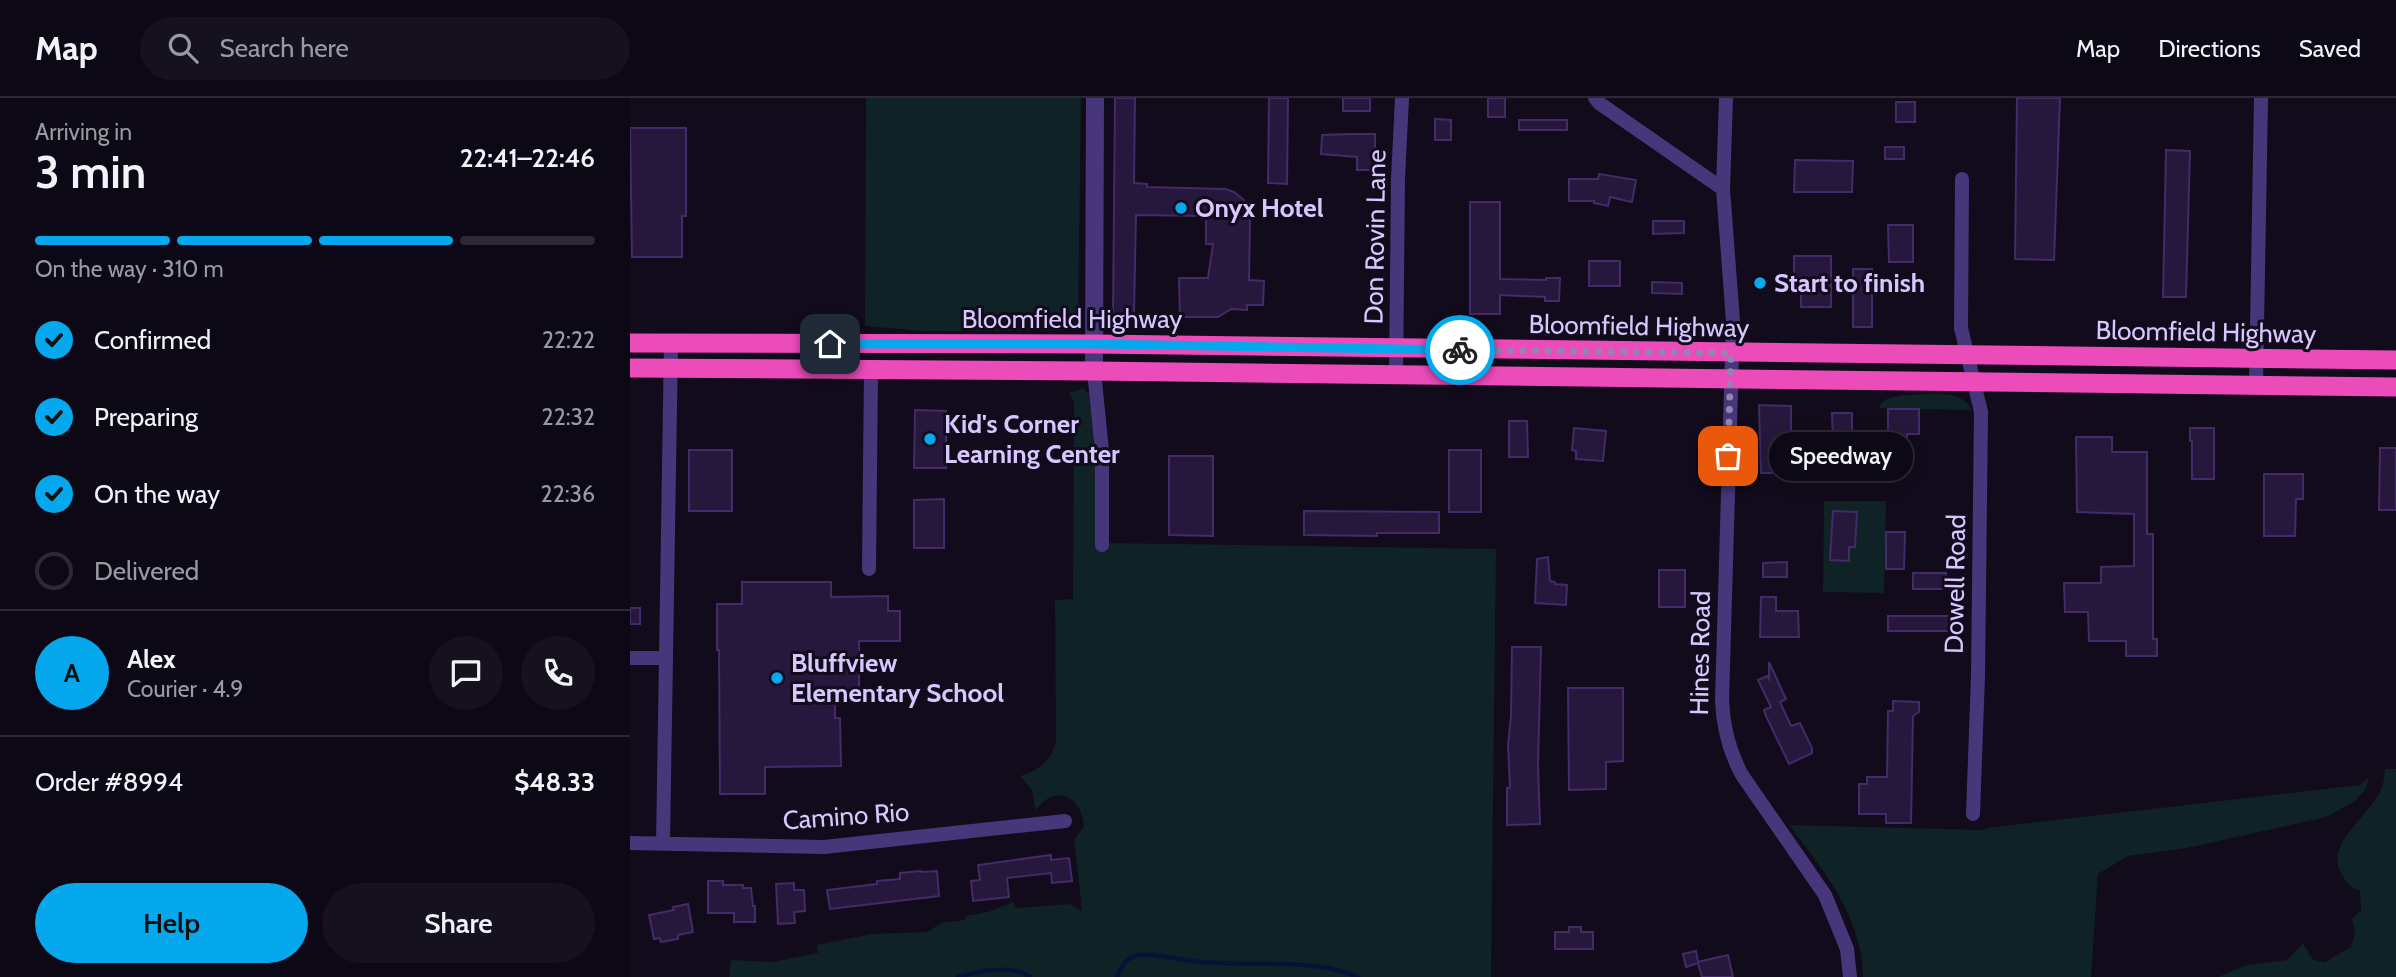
<!DOCTYPE html>
<meta charset="utf-8">
<style>
body{margin:0;font-family:Cabin,sans-serif;background:#16111e;color:#f1f3f6;height:100vh;display:flex;flex-direction:column;font-size:26px;white-space:nowrap}
*{box-sizing:border-box;margin:0}
p{font-size:23px;color:#9a9aa0}
.icon{flex:none;width:38px;height:38px;fill:none;stroke:currentColor;stroke-width:2;stroke-linecap:round;stroke-linejoin:round}
.map{position:relative;flex:1;overflow:hidden}
.drawer{display:flex;flex-direction:column;background:#0d0815;width:630px}
.drawer>*{flex:none}
.pin{position:absolute;display:grid;place-items:center;width:60px;height:60px;color:#fff;margin:-30px;border-radius:14px;box-shadow:0 4px 10px #0006}
.courier{position:absolute;display:grid;place-items:center;width:70px;height:70px;margin:-35px;border:5px solid #05a8ec;border-radius:50%;background:#fff;color:#222;box-shadow:0 2px 9px #0007}
.bubble{position:absolute;height:49px;border-radius:24px;background:#0d0815;box-shadow:0 4px 18px #0003,0 0 0 2px #2d2934;font-size:23px;font-weight:600;line-height:49px;text-align:center}
.summary em{font-style:normal;font-weight:600}
.summary div{display:flex;flex-direction:column-reverse}
.summary{display:flex;align-items:center;justify-content:space-between;height:119px;padding:0 35px}
h1{font-size:46px;font-weight:600;line-height:52px}
.bar{display:grid;grid-template-columns:repeat(4,1fr);gap:10px 7px;align-content:center;height:84px;padding:0 35px}
.bar i{height:9px;border-radius:5px;background:#2d2934}
.bar .on{background:#05a8ec}
.bar p{grid-column:span 4}
.line{display:flex;align-items:center;gap:18px;padding:0 35px;border-top:2px solid #2d2934}
.line div{flex:1}
.round{display:grid;place-items:center;flex:none;width:74px;height:74px;border-radius:37px;background:#16111e}
ol{padding:0 35px;list-style:none}
li{display:flex;align-items:center;gap:21px;height:77px}
li p{margin-inline-start:auto}
li .icon{padding:7px;border-radius:50%;background:#05a8ec;color:#111;stroke-width:4}
li:last-child{color:#9a9aa0}
li i{width:38px;height:38px;border:4px solid #2d2934;border-radius:50%}
.cta{display:flex;gap:14px;margin-top:auto;padding:14px 35px}
.cta a{flex:1;height:80px;border-radius:42px;background:#05a8ec;color:#111;font-size:28px;font-weight:600;line-height:80px;text-align:center}
.cta a+a{background:#16111e;color:#f1f3f6}
header{display:flex;align-items:center;gap:42px;box-sizing:border-box;height:98px;padding:0 35px;background:#0d0815;border-bottom:2px solid #2d2934}
header strong{font-size:33px}
nav{display:flex;gap:38px;margin-inline-start:auto;font-size:24px}
.search{width:490px;height:63px;background:#16111e;display:flex;align-items:center;gap:18px;box-sizing:border-box;padding:0 24px;border-radius:38px;color:#9a9aa0;font-size:26px}
main{display:flex;flex:1;min-height:0}
.map>svg:first-child{display:block}
</style>
<header>
<strong>Map</strong>
<div class="search"><svg class="icon" aria-label="search" viewBox="0 0 24 24"><circle cx="10" cy="10" r="6"/><path d="M15 15l6 6"/></svg>Search here</div>
<nav><a>Map</a><a>Directions</a><a>Saved</a></nav>
</header>
<main>
<section class="drawer">
<div class="summary"><div><h1>3 min</h1><p>Arriving in</p></div><em>22:41–22:46</em></div>
<div class="bar"><i class="on"></i><i class="on"></i><i class="on"></i><i></i><p>On the way · 310 m</p></div>
<ol>
<li><svg class="icon" aria-label="check" viewBox="0 0 24 24"><path d="M5 12l5 5 9-10"/></svg>Confirmed<p>22:22</p></li>
<li><svg class="icon" aria-label="check" viewBox="0 0 24 24"><path d="M5 12l5 5 9-10"/></svg>Preparing<p>22:32</p></li>
<li><svg class="icon" aria-label="check" viewBox="0 0 24 24"><path d="M5 12l5 5 9-10"/></svg>On the way<p>22:36</p></li>
<li><i></i>Delivered</li>
</ol>
<div class="line" style="height:126px"><b class="round" style="background:#05a8ec;color:#111">A</b><div><b>Alex</b><p>Courier · 4.9</p></div><a class="round"><svg class="icon" aria-label="chat" viewBox="0 0 24 24"><path d="M4 5h16v11H9l-5 4z"/></svg></a><a class="round"><svg class="icon" aria-label="phone" viewBox="0 0 24 24"><path d="M5 4h4l2 5-3 2q2 4 5 5l2-3 5 2v4C11 20 4 13 5 4z"/></svg></a></div>
<div class="line" style="height:91px"><div>Order #8994</div><b>$48.33</b></div>
<div class="cta"><a>Help</a><a>Share</a></div>
</section>
<div class="map">
<svg width="1766" height="879" viewBox="0 0 1766 879">
<rect width="100%" height="100%" fill="#110b1c"/>
<path fill="#0f2225" d="M236 0H451L448 224 445 230 432 233H293L235 228Z
M453 290 459 296 465 347 466 448 480 445 866 451 861 879H99L101 862 143 864 188 855 187 847 241 836 297 834 311 825 335 822V818L358 814 384 804 385 810 440 806 452 813 444 742 454 728C453 710 439 690 419 700 413 703 410 708 405 712L402 692 390 678C409 672 420 664 426 644L425 502 443 501 444 304 439 295Z
M1275 297C1296 297 1331 289 1342 312L1249 310C1253 299 1264 299 1275 297Z
M1194 403H1256L1254 495 1193 494Z
M1755 671H1766V879H1588L1617 867 1657 862 1673 845 1683 862 1695 864 1721 849 1725 833 1722 821 1731 812 1730 793C1722 790 1719 788 1714 780 1690 748 1739 719 1751 692 1754 686 1754 677 1755 671Z
M1739 679 1736 691 1725 703 1696 719 1557 750 1498 758 1468 776 1461 879H1233C1233 821 1193 771 1159 727L1353 732 1356 730 1730 687Z"/>
<g fill="none" stroke-linecap="round" stroke-linejoin="round">
<path stroke="#091137" stroke-width="4.5" d="M328 879C347 873 383 866 400 879
M487 879C491 869 496 859 508 857 520 855 558 863 573 864 623 869 680 859 728 879"/>
</g>
<path fill="#26183c" stroke="#432a68" stroke-width="2" d="M485 0H505L504 85 517 86V89L595 91 604 94 614 102 620 122 619 182 634 183 633 207H617V212L601 211 588 219H550L549 180H578L583 146H576V118L506 117 504 217H483Z
M639 0H658L657 86 638 85Z
M713 0H740V13H713Z
M858 0H875V19H858Z
M1387 0H1430L1424 162 1385 161Z
M1266 4H1285V24H1266Z
M805 21 821 22V42H805Z
M889 22H937V32H889Z
M0 30H56V118H52V159H2Z
M720 36H745V72H727V59L691 56 692 37Z
M1255 49H1274V61H1255Z
M1536 52 1560 53 1556 199H1533Z
M1165 62 1223 63 1222 94H1164Z
M969 76 1006 82 1002 104 980 99 978 108 964 105V103H939V81H968Z
M840 104H870V181L916 182V180H930L929 203H915V199L870 197V216H840Z
M1023 123H1054V135L1023 136Z
M1258 127H1283V164H1259Z
M1164 158H1201V209H1171V179H1164Z
M959 163H990V188H959Z
M1223 171H1242V229H1223Z
M1022 184 1052 185V196L1022 195Z
M1129 307 1161 308V375H1131Z
M1258 311H1289V336H1277V342H1258Z
M285 312 316 313V370H284Z
M1202 315H1222V347H1203Z
M879 323H897L898 359H879Z
M944 330 976 333 973 363 946 361V353L942 352Z
M1560 330H1584V381H1562V343H1560Z
M1446 339H1482V354H1517V436H1523V541H1527V558H1496V543H1459L1458 514H1435L1434 485H1471V469L1504 468V416L1447 414Z
M1750 350H1766V412H1749Z
M59 352H102V413H59Z
M819 352H851V414H819Z
M539 358H583V438L539 437Z
M1634 376H1673V401H1666L1665 438H1634Z
M314 401V450H284V402Z
M674 413 809 414V435H747V438L674 437Z
M1203 413 1227 414 1225 449H1219V463L1200 462Z
M1256 434H1275L1274 471H1256Z
M918 459 920 483 925 484V486L937 487 936 507 905 505 907 461Z
M1157 464V479H1133V465Z
M1029 472H1055V509H1029Z
M1283 475H1316V491H1283Z
M112 484H201V499L258 498V513H270V543H229V597H205V620H210L211 668 135 669V696H90L89 552H87V506H112Z
M1131 499H1146V513H1168L1169 539H1130Z
M0 510H10V526H0Z
M1258 518H1320V533H1258Z
M882 549H911L908 666 910 726 877 727V690H880L878 647 881 618Z
M1139 564 1156 601 1150 604 1161 628 1170 625 1182 650V655L1159 666 1136 618 1134 612 1141 609 1128 582 1137 578 1139 581Z
M938 590H993V663L976 664V691L939 692Z
M1263 603 1289 604V614L1283 618 1281 725H1256V716H1229V686H1237V679H1257L1258 613H1263Z
M421 757V762L439 760 442 783 422 785 421 775 377 780 379 799 343 803 341 783 350 782 348 767Z
M291 773 292 774 307 773 309 798 200 811 197 792 247 786V783L270 781V775Z
M78 783H93V787H113V790H121L123 808H125V824H104V815H78Z
M164 785V792H174L175 813 164 814 165 825 148 826 146 786Z
M58 806 63 834 48 837V841L31 844 30 840 24 841 19 817 44 812 43 809Z
M939 829H951V834H963V851H925V834H939Z
M1066 853 1068 864 1098 857 1103 879H1072L1068 865 1056 869 1053 856Z"/>
<g fill="none" stroke-linecap="round" stroke-linejoin="round">
<path stroke="#47377a" stroke-width="14" d="M965 0 969 5 1093 91
M1096 0 1093 91 1103 223 1092 602C1093 630 1099 653 1112 677L1195 797 1217 851 1220 879
M1332 81 1331 230 1351 314 1348 577 1343 716
M464 273 472 353V447
M766 278 768 81 772 0
M1626 287 1631 0
M239 471 241 272
M0 560H35
M0 745 194 749 435 723
M33 745 41 245"/>
<path stroke="#47377a" stroke-width="18" d="M464 273 465 0"/>
<path stroke="#ec4bba" stroke-width="19" d="M0 245 464 246 1766 262
M0 270 464 273 1766 289"/>
</g>
<g fill="none" stroke-linecap="round" stroke-linejoin="round">
<path stroke="#9285af" stroke-width="7" stroke-dasharray="0 12.6" d="M830 252 1101 255 1098 358"/>
<path stroke="#05a8ec" stroke-width="9" d="M200 246H464L830 252"/>
</g>
<g fill="#05a8ec" stroke="#110b1c" stroke-width="2.5">
<circle cx="551" cy="110" r="7"/>
<circle cx="1130" cy="185" r="7"/>
<circle cx="300" cy="341" r="7"/>
<circle cx="147" cy="580" r="7"/>
</g>
<g text-anchor="middle" dominant-baseline="central" stroke-width="6" stroke-linejoin="round" paint-order="stroke">
<g font-size="26" font-weight="bold" fill="#d8c7fe" stroke="#110b1c" text-anchor="start">
<text x="565" y="110">Onyx Hotel</text>
<text x="1144" y="185">Start to finish</text>
<text x="314" y="326">Kid's Corner<tspan x="314" dy="30">Learning Center</tspan></text>
<text x="161" y="565">Bluffview<tspan x="161" dy="30">Elementary School</tspan></text>
</g>
<g font-size="26" fill="#d8c7fe" stroke="#110b1c">
<text transform="translate(745 139) rotate(-89)">Don Rovin Lane</text>
<text x="442" y="221">Bloomfield Highway</text>
<text transform="translate(1009 228) rotate(1)">Bloomfield Highway</text>
<text transform="translate(1576 234) rotate(1)">Bloomfield Highway</text>
<text transform="translate(1325 486) rotate(-89)">Dowell Road</text>
<text transform="translate(1070 555) rotate(-89)">Hines Road</text>
<text transform="translate(216 718) rotate(-4)">Camino Rio</text>
</g>
</g>
</svg>
<div class="pin" style="left:1098px;top:358px;background:#ea580c"><svg class="icon" aria-label="bag" viewBox="0 0 24 24"><path d="M5 8h14l-1 12H6zM9 8a3 3 0 0 1 6 0"/></svg></div>
<div class="pin" style="left:200px;top:246px;background:#1f2937"><svg class="icon" aria-label="home" viewBox="0 0 24 24"><path d="M3 11l9-7 9 7M6 9v11h12V9"/></svg></div>
<div class="courier" style="left:830px;top:252px"><svg class="icon" aria-label="bike" viewBox="0 0 24 24"><circle cx="6" cy="16" r="4"/><circle cx="18" cy="16" r="4"/><path d="M6 16l4-8h5l3 8M10 8l3 8H6M13 5h3"/></svg></div>
<div class="bubble" style="left:1139px;top:334px;width:144px">Speedway</div>
</div>
</main>
